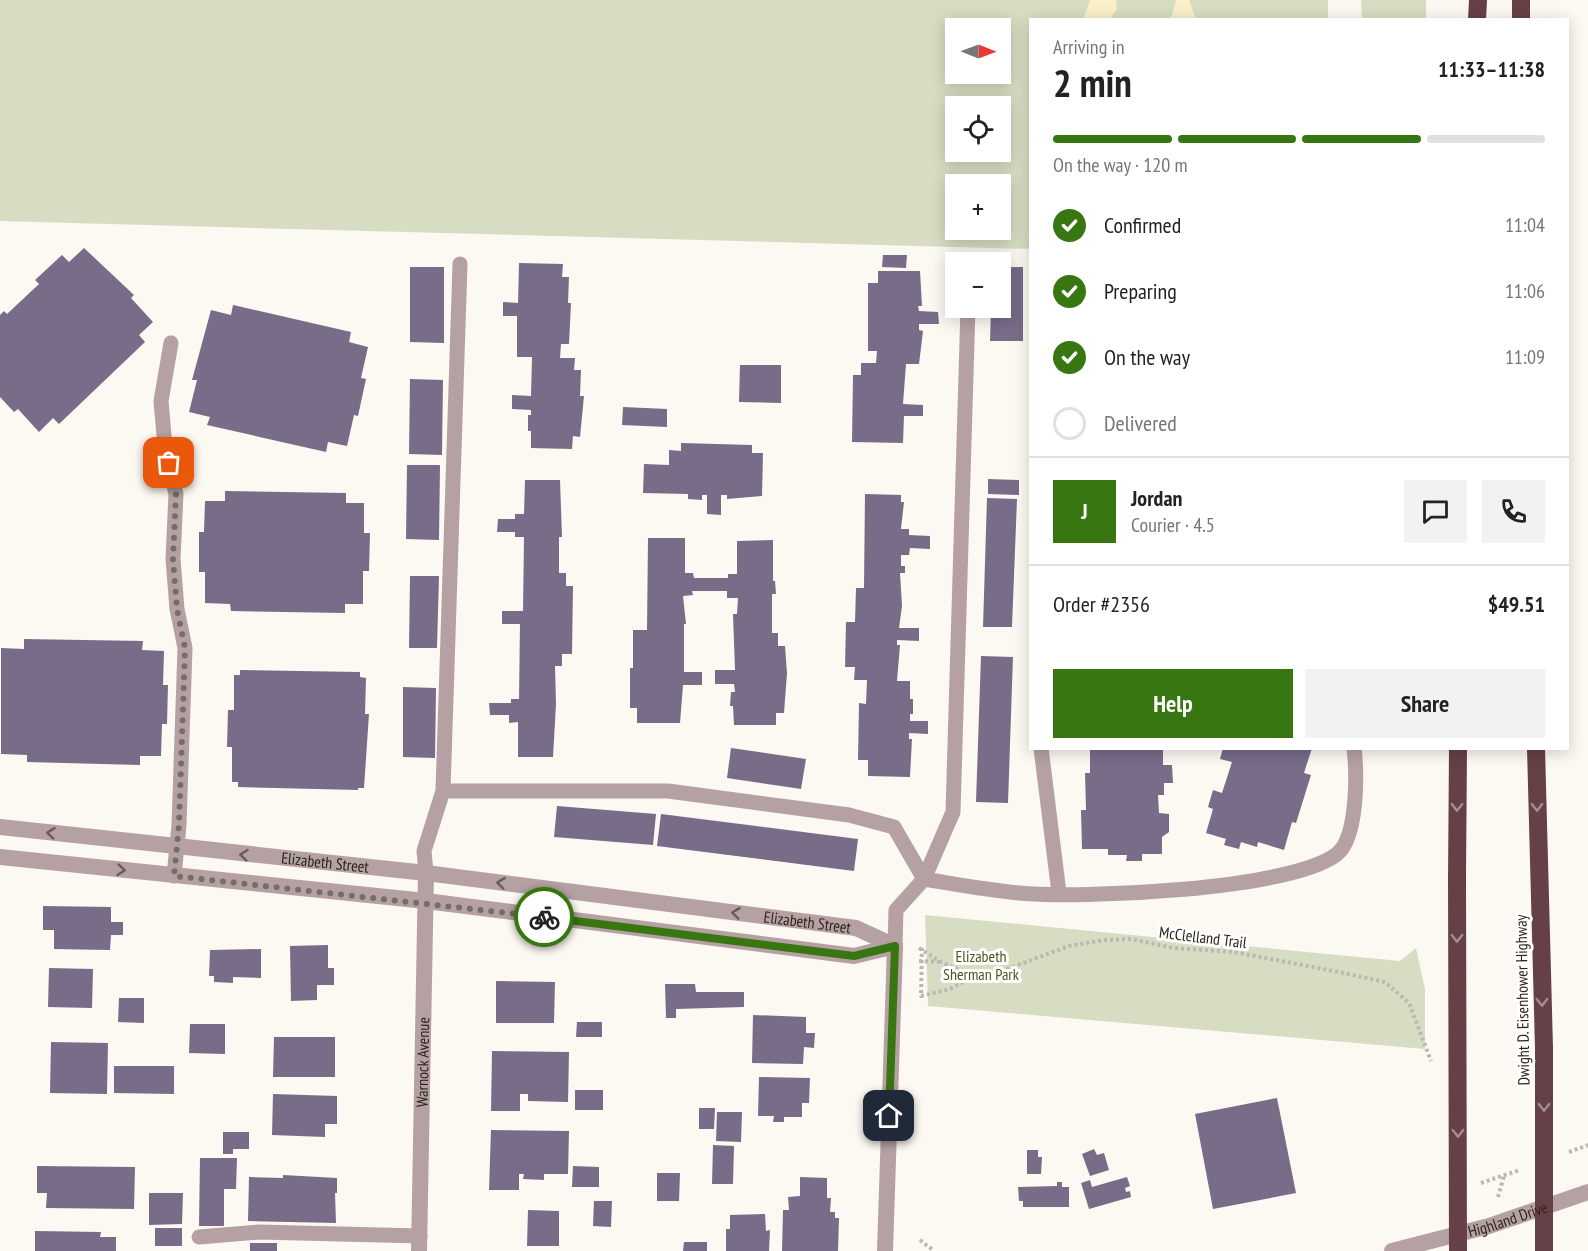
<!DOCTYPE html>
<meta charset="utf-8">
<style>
body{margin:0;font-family:"PT Sans Narrow",sans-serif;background:#f2f2f2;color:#222;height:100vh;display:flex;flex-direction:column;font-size:22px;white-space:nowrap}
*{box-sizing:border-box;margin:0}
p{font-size:20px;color:#767676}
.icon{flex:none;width:33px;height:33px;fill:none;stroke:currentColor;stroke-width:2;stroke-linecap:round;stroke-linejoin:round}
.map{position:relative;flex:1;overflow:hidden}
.side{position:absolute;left:1029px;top:18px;width:540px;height:732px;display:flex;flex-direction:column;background:#fff;border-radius:0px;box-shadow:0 3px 15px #0003}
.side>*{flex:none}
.needle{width:39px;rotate:91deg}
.buttons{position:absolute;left:945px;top:18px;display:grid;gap:12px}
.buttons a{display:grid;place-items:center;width:66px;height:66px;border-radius:0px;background:#fff;box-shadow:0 3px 15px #0003;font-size:30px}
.pin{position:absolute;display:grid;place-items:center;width:51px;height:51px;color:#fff;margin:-26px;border-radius:12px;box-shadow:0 3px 9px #0006}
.courier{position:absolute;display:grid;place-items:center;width:60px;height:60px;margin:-30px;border:4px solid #387611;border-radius:50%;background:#fff;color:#222;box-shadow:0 2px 8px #0007}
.overview em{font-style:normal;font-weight:600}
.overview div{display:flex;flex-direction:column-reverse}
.overview{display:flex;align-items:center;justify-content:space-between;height:102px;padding:0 24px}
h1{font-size:39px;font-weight:600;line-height:45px}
.bar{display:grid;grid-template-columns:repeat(4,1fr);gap:9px 6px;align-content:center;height:72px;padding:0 24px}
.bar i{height:8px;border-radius:4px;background:#e0e0e0}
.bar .selected{background:#387611}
.bar p{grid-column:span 4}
.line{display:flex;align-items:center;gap:15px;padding:0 24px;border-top:2px solid #e0e0e0}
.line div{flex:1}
.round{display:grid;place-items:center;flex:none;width:63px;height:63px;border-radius:0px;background:#f2f2f2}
ol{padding:0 24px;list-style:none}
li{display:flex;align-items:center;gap:18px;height:66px}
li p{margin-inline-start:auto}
li .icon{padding:6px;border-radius:50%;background:#387611;color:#fff;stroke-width:4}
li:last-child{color:#767676}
li i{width:33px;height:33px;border:3px solid #e0e0e0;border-radius:50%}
.button{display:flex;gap:12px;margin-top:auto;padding:12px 24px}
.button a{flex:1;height:69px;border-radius:0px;background:#387611;color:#fff;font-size:24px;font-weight:600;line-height:69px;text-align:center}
.button a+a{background:#f2f2f2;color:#222}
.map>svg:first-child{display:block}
</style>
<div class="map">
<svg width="1588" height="1251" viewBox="0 0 1588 1251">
<rect width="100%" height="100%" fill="#fcf8f2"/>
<path fill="#d7ddc2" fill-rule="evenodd" d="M0 0H1328V19L1030 20V249L0 221ZM956 28H1000V74H956ZM956 106H1000V152H956ZM956 184H1000V230H956Z
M1361 0H1426V19H1362Z
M925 915 1400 961 1416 948 1425 989V1049L928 1006Z"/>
<path fill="#f9efc9" d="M1090 0H1116L1117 9 1110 19H1083Z
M1176 0H1189L1196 19H1168L1172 15Z"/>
<path fill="#786c89" d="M84 248 134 295 131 298 153 322 139 335 145 342 59 424 53 418 39 432 18 409 14 412 0 397V315L4 311 7 314 39 284 35 280 62 255 69 262Z
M883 255H907L906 268 882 267Z
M519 263 563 264 562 277H569L568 303H571L569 344H561L560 358H575L574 370H581L580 396H584L580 437 573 436 572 449 531 448V431H528V415H531V410L512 409V395L531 396 532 357H517V316H503V302L518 303Z
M410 267H444V343L410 342Z
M1000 267H1023V341H990L991 308H1000Z
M878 271H920L922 306H918L919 311 938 312 939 324H919V330L923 331 919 364H906L903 404 923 405V416H904L903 443 852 442 853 375H861V363H876L877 351H868V283H878Z
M233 305 351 332 349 342 368 347 361 378 366 379 358 416 354 415 347 446 328 442 326 452 207 425 210 417 189 412 197 380H192L211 310 231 315Z
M740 365H781V403L739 402Z
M410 379 443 380 442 455 409 454Z
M623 407 667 409V427L622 425Z
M681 443 752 445V453H763L762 496 727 499V495H721V515L707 514V495H702V500L688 499V494L643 493 644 464 669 465V450L681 451Z
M407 465H440L439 540 406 539Z
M988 479 1019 480V495L988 494Z
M525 480H560L562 537H559V573H566V586H573L572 654H562V666H555L556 704 553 757H518V722L509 723V715H490L489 703H511V699H519L520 624H502V611H523L524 537H515V532H497L498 519H515V514H524Z
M225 491 346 493V503H364V533H370L369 571H363V604H345V613L231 611 230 604 205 603V572H199V532H204L205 501H225Z
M865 494 901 495V502H904L901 529H909V535L930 536V549L910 548 909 555H901V566H905V573H900L902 606 899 628H919V641L897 640V645H900L897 681H910V699H913V714H910V721H928V734L909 733V739H912L910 777 868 776V760H858L859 703 866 704 867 680H854L855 667H845L846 622H855L856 588H864Z
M987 498 1017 499 1012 627H983Z
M648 538H685V573H693L694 578H728V574H737V541L773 540V581H775L776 594H772V633H778V646H785L787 673 784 713H776V725H734L733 706H730L731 692H735L734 684H715V670H735L733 614H737L738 598H727V591H692L693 595 683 596 686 624H684V672H702V685H683L680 723H637V708H630V668H633V630H647Z
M410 576H439L437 648H409Z
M24 639 143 641 142 650 164 651 163 685H168L167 724H162L161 756H140V765L27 762V755L1 754V648L24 649Z
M981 656 1013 657 1008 803 976 802Z
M240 670 360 672V677L366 678 365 714H369L364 788H358V790L238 787V782H232V747H227L228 710H234V675H240Z
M403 687 436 688 435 758 403 757Z
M731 748 806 759 801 789 727 778Z
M1090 748H1163V765H1172L1173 783H1164V795H1158L1159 813 1169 814V832L1162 837V854H1142V861H1126L1127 855H1108V849H1082L1081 810H1086L1085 773H1090Z
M1223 748H1312L1304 773 1311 775 1296 823 1292 822 1284 850 1258 842 1257 847 1241 842 1239 849 1224 845 1226 839 1206 833 1213 809 1208 807 1213 790 1222 793 1232 762 1220 759Z
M557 806 656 814 653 845 554 837Z
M661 814 858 839 854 871 657 846Z
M43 906 111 907V922H123V935H111L110 950 54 949V930H43Z
M328 945V968H334V985H317V1000L291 1001 290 946Z
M261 949V978L233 977V983L214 982V976H209L210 950Z
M49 968 93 969 92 1008 48 1007Z
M496 981 555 982 554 1023H496Z
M665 984H695L696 992H744V1007L676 1009V1018H666Z
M119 998H144V1023L118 1022Z
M753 1015 806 1017V1033H815L814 1048 804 1047 803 1064 752 1063Z
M577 1022H602V1037H576Z
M190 1024H225V1054L189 1053Z
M274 1037H335V1077H273Z
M51 1042 108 1043 107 1094 50 1093Z
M492 1051 569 1052 568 1102 528 1101V1094H520V1111H491Z
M114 1066H174V1094L114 1093Z
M759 1077 810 1078 809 1103H802V1117H784V1122H773L774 1116H758Z
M575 1090H603V1110H575Z
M273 1094 337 1096V1124H325V1137L272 1135Z
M1277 1098 1296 1193 1213 1209 1195 1114Z
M699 1108H715L714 1129H699Z
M717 1112H742L741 1142 716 1141Z
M491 1130 569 1131 568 1174H544V1180L523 1179 524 1174H519V1190H489Z
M223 1132H249V1149H233V1154H223Z
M713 1145 734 1146 733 1184H712Z
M1094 1149 1097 1155 1104 1153 1109 1170 1090 1176 1082 1154Z
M1027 1150H1038V1157H1042L1041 1174H1027Z
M200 1158H237L236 1189H224V1226H199Z
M37 1166 135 1167 134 1209 46 1208 47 1193H37Z
M573 1166 599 1167V1187H572Z
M657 1173H680L679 1201H657Z
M283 1175 337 1178V1193H335L336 1223 248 1221 249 1177 283 1178Z
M800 1177 827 1178V1198H831L830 1212H835V1218H839L838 1251H782L783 1210H789L788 1197 800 1196Z
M1127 1177 1130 1186 1125 1188 1126 1192 1130 1191 1131 1197 1089 1209 1081 1183 1090 1180 1092 1187Z
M1057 1182H1062V1187H1069V1207H1023V1201H1019L1018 1187 1057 1186Z
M149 1193H183L182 1224 149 1225Z
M594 1201H612L611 1227 593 1226Z
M528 1210 559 1211V1246H527Z
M765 1214 766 1231 770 1230 769 1251H726V1229H730V1215Z
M155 1228H182V1246H155Z
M35 1231 101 1232 100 1237H116V1251H35Z
M684 1242H707V1251H683Z
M250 1243H277V1251H250Z"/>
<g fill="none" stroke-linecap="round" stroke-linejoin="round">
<path stroke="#bcb7b0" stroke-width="4" stroke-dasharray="3 3" stroke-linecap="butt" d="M919 948 941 962 974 977 999 972 1069 946 1105 940 1132 939 1173 948 1234 952 1339 972 1385 982 1409 1003 1431 1061
M922 948 921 996 950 989 973 977
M919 961 939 962
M1569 1152 1588 1145
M1481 1183 1520 1170
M1498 1197 1504 1176
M920 1240 934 1251"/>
<path stroke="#b5a1a4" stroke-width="15" d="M171 343 161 401 165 447 176 494 173 559 177 609 185 648 179 825 174 876
M1041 748 1059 893
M443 791H668L849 815 894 827 924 879C955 884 987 890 1019 893 1080 899 1291 890 1337 854 1358 837 1357 773 1354 748
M426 873 424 851 443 791 460 264
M895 946 896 910 924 879 953 812 968 308
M199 1237 259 1232 420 1236"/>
<g stroke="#b5a1a4" stroke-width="16">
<path id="s1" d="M0 827 426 873 856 928 895 946"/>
<path d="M0 857 426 901 854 956 895 946"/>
<path id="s2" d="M419 1251 426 873"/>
<path d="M885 1251 895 946"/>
</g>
<path stroke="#b5a1a4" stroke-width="16" id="s3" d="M1392 1251 1489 1226 1588 1192"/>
<path stroke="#654147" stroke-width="18" d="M1521 0V20
M1477 20 1478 0
M1536 748 1544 1048
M1457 879 1458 748"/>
<path stroke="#654147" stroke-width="18" d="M1457 879 1458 1251
M1544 1048V1251"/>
</g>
<defs><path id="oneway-chevron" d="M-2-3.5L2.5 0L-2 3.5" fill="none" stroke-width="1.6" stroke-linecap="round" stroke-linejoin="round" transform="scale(1.5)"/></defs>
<g stroke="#a38d91">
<use href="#oneway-chevron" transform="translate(1457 807) rotate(91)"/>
<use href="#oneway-chevron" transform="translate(1537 807) rotate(89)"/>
<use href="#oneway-chevron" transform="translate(1457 938) rotate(90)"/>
<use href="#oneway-chevron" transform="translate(1542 1002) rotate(89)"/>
<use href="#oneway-chevron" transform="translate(1544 1107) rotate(90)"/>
<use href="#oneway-chevron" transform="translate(1458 1133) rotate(90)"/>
</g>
<g stroke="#6a5c58">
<use href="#oneway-chevron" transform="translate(51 833) rotate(-173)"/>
<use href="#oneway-chevron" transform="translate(244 855) rotate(-174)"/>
<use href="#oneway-chevron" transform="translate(121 870) rotate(6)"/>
<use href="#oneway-chevron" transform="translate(501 883) rotate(-173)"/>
<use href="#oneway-chevron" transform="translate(736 913) rotate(-173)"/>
</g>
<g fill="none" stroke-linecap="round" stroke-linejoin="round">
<path stroke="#756e65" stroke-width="6" stroke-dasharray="0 10.8" d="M169 463 176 494 173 559 177 609 185 648 179 825 174 876 544 917"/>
<path stroke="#387611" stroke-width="8" d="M544 917 854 956 895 946 889 1116"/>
</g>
<g text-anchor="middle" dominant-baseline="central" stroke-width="6" stroke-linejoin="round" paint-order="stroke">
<g font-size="16" fill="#2c2419" stroke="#fff">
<text stroke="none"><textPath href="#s1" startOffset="327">Elizabeth Street</textPath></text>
<text stroke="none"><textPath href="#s1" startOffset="813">Elizabeth Street</textPath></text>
<text transform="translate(1203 937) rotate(7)">McClelland Trail</text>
<text transform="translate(1522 1000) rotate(-91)">Dwight D. Eisenhower Highway</text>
<text stroke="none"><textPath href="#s2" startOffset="189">Warnock Avenue</textPath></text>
<text stroke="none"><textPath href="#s3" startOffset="120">Highland Drive</textPath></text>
</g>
<g font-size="16" fill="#4c561c" stroke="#fff">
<text x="981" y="956">Elizabeth<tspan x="981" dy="18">Sherman Park</tspan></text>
</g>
</g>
</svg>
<div class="buttons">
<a><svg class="needle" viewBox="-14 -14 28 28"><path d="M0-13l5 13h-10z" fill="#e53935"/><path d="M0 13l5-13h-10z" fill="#767676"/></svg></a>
<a><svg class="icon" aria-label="locate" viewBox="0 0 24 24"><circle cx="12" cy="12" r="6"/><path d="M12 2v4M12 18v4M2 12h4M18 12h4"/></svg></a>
<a>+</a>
<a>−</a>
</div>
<div class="pin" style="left:169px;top:463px;background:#ea580c"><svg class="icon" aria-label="bag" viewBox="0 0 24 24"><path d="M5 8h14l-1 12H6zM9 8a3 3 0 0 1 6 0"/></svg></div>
<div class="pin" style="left:889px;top:1116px;background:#1f2937"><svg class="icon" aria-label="home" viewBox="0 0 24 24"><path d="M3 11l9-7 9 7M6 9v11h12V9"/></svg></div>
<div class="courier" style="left:544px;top:917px"><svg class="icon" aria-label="bike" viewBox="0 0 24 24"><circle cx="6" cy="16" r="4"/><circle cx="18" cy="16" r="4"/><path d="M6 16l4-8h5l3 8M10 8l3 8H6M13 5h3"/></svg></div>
<section class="side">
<div class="overview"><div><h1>2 min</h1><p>Arriving in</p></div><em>11:33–11:38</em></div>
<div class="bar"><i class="selected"></i><i class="selected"></i><i class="selected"></i><i></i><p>On the way · 120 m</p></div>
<ol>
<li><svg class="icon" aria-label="check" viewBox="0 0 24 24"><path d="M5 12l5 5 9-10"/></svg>Confirmed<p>11:04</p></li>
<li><svg class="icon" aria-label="check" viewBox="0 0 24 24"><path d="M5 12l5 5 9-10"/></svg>Preparing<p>11:06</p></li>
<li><svg class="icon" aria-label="check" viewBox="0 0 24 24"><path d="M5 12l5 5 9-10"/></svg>On the way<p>11:09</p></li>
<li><i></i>Delivered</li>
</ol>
<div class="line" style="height:108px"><b class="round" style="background:#387611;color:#fff">J</b><div><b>Jordan</b><p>Courier · 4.5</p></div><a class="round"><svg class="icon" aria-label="chat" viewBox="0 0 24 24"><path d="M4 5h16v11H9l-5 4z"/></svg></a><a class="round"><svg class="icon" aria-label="phone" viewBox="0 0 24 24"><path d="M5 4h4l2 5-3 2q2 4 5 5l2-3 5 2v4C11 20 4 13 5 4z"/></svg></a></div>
<div class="line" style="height:78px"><div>Order #2356</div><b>$49.51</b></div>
<div class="button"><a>Help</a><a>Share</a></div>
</section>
</div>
